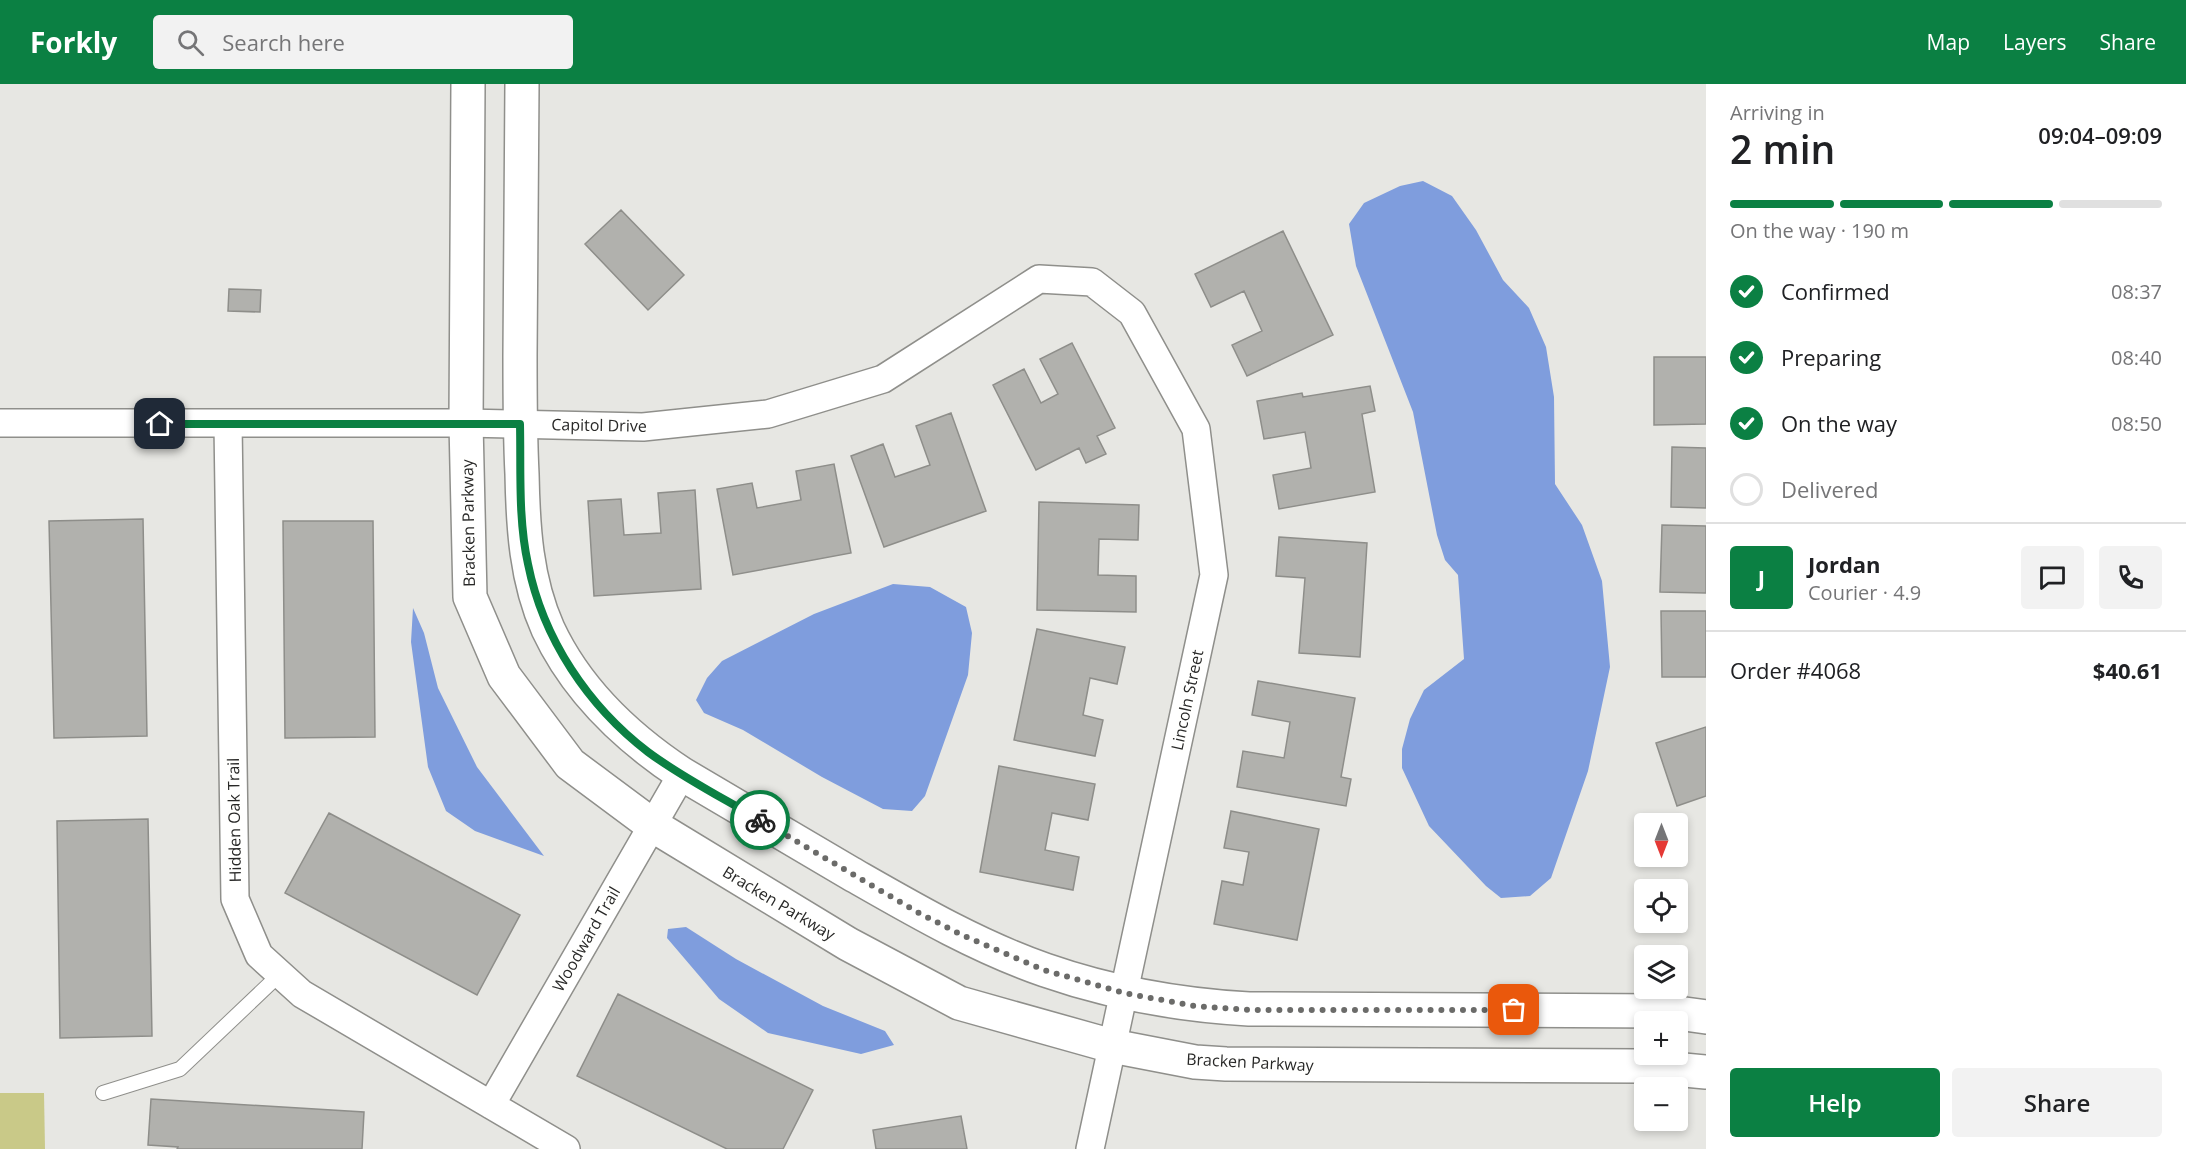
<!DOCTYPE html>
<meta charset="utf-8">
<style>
body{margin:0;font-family:"Open Sans",sans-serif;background:#f2f2f2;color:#202124;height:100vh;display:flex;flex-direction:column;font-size:22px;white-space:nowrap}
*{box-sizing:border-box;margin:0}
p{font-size:20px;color:#757577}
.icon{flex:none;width:33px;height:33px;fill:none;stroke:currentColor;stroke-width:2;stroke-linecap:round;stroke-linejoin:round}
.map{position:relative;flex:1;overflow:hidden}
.panel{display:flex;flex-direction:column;background:#fff;width:480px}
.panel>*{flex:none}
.needle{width:39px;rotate:180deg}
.controls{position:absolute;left:1634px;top:729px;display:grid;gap:12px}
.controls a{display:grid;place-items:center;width:54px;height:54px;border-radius:6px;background:#fff;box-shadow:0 3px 9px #0003;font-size:30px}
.pin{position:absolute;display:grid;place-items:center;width:51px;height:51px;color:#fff;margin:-26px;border-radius:12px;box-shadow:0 3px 9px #0006}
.courier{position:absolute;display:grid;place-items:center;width:60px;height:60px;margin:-30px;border:4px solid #0b8043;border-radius:50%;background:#fff;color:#222;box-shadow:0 2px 8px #0007}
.summary em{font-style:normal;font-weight:600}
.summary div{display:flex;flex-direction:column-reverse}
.summary{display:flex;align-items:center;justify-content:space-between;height:102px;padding:0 24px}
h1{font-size:39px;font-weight:600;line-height:45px}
.bar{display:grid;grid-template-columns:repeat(4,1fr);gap:9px 6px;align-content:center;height:72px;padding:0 24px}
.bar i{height:8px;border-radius:4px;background:#e0e0e0}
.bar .on{background:#0b8043}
.bar p{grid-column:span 4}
.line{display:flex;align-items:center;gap:15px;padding:0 24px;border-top:2px solid #e0e0e0}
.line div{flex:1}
.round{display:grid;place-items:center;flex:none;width:63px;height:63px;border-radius:6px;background:#f2f2f2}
ol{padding:0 24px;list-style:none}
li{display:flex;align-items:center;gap:18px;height:66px}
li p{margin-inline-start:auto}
li .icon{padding:6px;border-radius:50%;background:#0b8043;color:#fff;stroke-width:4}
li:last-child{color:#757577}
li i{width:33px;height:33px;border:3px solid #e0e0e0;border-radius:50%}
.action{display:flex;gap:12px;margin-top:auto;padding:12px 24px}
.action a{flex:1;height:69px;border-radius:6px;background:#0b8043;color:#fff;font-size:24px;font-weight:600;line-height:69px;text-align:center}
.action a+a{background:#f2f2f2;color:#202124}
header{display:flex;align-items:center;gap:36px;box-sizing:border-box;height:84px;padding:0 30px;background:#0b8043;color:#fff}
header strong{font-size:28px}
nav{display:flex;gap:33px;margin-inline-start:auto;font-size:21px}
.search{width:420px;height:54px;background:#f2f2f2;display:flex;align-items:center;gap:15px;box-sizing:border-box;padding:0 21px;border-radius:6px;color:#757577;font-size:22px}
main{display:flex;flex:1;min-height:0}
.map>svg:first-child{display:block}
</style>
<header>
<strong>Forkly</strong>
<div class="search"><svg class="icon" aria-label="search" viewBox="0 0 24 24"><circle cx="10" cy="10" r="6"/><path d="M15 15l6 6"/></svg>Search here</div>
<nav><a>Map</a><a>Layers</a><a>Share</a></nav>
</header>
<main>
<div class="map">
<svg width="1706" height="1065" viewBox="0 0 1706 1065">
<rect width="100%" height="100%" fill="#e7e7e3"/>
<path fill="#c9c988" d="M0 1009H44L45 1065H0Z"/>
<path fill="#7f9ddd" d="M1423 97 1452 112 1476 146 1503 196 1529 224 1546 263 1554 313 1555 400 1582 441 1602 497 1610 583 1588 687 1551 794 1530 812 1501 814 1486 802 1429 742 1402 684V665L1410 635 1424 606 1464 575 1458 491 1445 476 1437 451 1413 328 1356 182 1349 140 1364 119 1400 102Z
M893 500 930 503 966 523 972 549 968 591 925 712 912 727 883 725 822 693 743 646 704 629 696 616 707 594 722 577 814 530Z
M413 524 424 549 438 604 477 683 544 772 475 747 446 727 428 683 411 558Z
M686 843 736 875 823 922 885 947 894 961 861 970 768 949 719 915 667 854 668 845Z"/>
<path fill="#b1b1ad" stroke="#8e8e8a" stroke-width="1.5" d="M621 126 684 191 648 226 585 160Z
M1283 147 1333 251 1247 292 1232 261 1262 247 1244 207 1211 223 1195 190Z
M229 205 261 206 260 228 228 227Z
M1072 259 1115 344 1097 352 1106 370 1086 379 1079 364 1036 386 993 301 1024 285 1041 319 1058 310 1040 275Z
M1654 273H1706V340L1654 341Z
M1370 302 1375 327 1362 330 1375 408 1279 425 1273 391 1311 384 1305 348 1264 355 1257 317 1302 309 1303 313Z
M951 329 986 427 884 463 851 372 883 360 895 393 930 381 916 342Z
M1672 363 1706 364V424L1671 423Z
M834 380 851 469 733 491 717 405 752 399 757 424 801 416 796 387Z
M695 406 701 505 594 512 588 417 621 415 624 451 661 449 658 409Z
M1039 418 1139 421 1138 456 1099 455 1098 491 1136 492V528L1037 526Z
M143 435 147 652 54 654 49 437Z
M283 437H373L375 653 285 654Z
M1662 441 1706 442V509L1660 508Z
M1279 453 1367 459 1360 573 1299 569 1305 494 1276 492Z
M1661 527H1706V593H1662Z
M1037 545 1125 563 1117 600 1090 594 1083 631 1103 636 1095 672 1014 656Z
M1258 597 1355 614 1341 693 1351 695 1346 722 1237 703 1243 667 1284 674 1290 638 1252 631Z
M1706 643V712L1677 722 1656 659Z
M999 682 1095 700 1088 736 1052 729 1045 766 1079 773 1073 806 980 788Z
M1231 727 1319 745 1297 856 1214 840 1222 797 1243 801 1249 768 1224 764Z
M329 729 520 831 477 911 285 809Z
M148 735 152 952 60 954 57 737Z
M618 910 813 1006 783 1065H727L577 992Z
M151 1015 364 1028 362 1065H177L178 1063 148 1061Z
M961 1032 967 1065H876L873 1046Z"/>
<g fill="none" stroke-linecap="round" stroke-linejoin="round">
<g stroke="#8f8f8b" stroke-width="16">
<path id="service" d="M103 1009 180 985 280 890"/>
</g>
<g stroke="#8f8f8b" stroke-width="30">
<path id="minor" d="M0 339H466L643 343 768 330 883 295 1039 195 1092 198 1132 229 1196 345 1214 491 1090 1065
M228 340 235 815 259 871 302 910 566 1065
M491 1021 682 690"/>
</g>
<g stroke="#8f8f8b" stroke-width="36">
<path id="tertiary" d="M468 0 466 339 470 513 504 592 570 680 652 741 848 860 959 919 1112 962 1195 978 1226 980 1642 982 1706 988
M522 0C521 91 521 181 520 272 520 312 520 351 522 390 523 443 526 496 548 545 577 607 626 653 682 690 738 723 794 756 850 789 913 825 976 862 1045 886 1111 909 1179 921 1249 925L1663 927 1706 933"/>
</g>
<use href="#service" stroke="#fff" stroke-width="14"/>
<use href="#minor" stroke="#fff" stroke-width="27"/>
<use href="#tertiary" stroke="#fff" stroke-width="33"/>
</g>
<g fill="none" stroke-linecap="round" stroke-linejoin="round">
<path stroke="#6b6b69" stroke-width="6" stroke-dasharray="0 10.8" d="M760 736 919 829 962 851 1044 886 1124 909 1195 922 1249 926H1514"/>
<path stroke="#0b8043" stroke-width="8" d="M160 340H520C521 386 518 435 528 480 543 555 588 622 648 668 683 694 723 714 760 736"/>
</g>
<g text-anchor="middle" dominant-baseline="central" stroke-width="6" stroke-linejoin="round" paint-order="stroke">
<g font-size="16" fill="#282827" stroke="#fffffe">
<text transform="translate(599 341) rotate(1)">Capitol Drive</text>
<text transform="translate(468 439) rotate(-91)">Bracken Parkway</text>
<text transform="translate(1187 616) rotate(-78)">Lincoln Street</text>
<text transform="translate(234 736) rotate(-91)">Hidden Oak Trail</text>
<text transform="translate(779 819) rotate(31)">Bracken Parkway</text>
<text transform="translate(586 855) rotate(-60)">Woodward Trail</text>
<text transform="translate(1250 978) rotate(3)">Bracken Parkway</text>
</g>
</g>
</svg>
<div class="controls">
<a><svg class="needle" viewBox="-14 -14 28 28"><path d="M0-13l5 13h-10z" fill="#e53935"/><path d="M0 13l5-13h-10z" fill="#757577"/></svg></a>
<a><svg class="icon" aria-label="locate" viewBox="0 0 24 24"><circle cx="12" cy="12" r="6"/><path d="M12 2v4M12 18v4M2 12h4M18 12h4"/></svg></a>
<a><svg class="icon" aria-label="layers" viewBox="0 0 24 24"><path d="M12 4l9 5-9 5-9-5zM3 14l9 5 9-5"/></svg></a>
<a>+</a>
<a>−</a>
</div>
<div class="pin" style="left:1514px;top:926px;background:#ea580c"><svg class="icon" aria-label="bag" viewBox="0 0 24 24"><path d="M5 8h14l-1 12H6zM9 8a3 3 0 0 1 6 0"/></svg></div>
<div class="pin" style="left:160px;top:340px;background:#1f2937"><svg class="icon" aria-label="home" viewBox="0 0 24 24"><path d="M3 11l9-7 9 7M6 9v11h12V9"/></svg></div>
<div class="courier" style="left:760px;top:736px"><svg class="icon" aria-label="bike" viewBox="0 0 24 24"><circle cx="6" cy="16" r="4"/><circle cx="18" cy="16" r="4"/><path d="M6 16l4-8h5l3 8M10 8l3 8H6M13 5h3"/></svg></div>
</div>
<section class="panel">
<div class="summary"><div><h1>2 min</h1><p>Arriving in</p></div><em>09:04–09:09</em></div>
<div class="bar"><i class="on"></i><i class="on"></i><i class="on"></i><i></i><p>On the way · 190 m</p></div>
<ol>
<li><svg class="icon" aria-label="check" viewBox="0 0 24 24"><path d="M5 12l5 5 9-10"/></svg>Confirmed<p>08:37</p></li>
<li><svg class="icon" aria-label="check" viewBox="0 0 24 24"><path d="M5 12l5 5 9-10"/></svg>Preparing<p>08:40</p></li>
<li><svg class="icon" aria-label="check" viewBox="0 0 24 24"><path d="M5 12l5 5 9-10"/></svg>On the way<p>08:50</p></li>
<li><i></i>Delivered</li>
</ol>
<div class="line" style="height:108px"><b class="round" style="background:#0b8043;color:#fff">J</b><div><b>Jordan</b><p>Courier · 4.9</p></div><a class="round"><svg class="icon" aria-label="chat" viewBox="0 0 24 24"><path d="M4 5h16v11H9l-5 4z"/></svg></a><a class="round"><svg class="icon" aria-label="phone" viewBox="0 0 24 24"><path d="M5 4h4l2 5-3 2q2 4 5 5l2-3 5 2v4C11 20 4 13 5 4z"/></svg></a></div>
<div class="line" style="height:78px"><div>Order #4068</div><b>$40.61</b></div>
<div class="action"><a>Help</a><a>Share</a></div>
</section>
</main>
